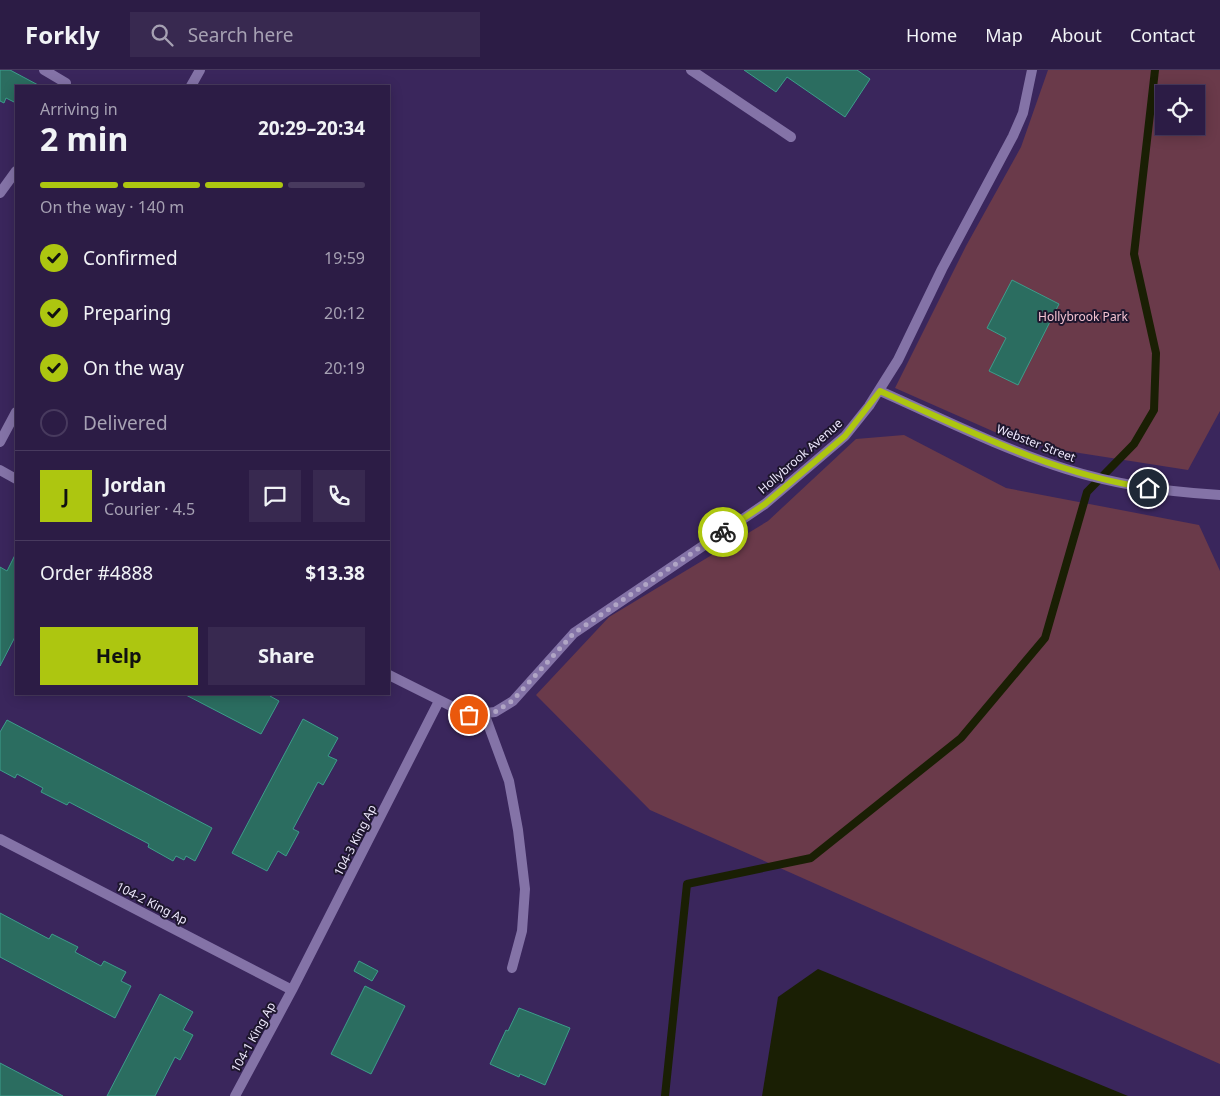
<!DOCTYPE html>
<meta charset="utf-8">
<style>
body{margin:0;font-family:"Noto Sans",sans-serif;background:#382950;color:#f1f3f6;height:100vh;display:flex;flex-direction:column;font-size:19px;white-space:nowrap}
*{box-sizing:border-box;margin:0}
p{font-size:16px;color:#a6a1b3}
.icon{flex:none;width:28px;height:28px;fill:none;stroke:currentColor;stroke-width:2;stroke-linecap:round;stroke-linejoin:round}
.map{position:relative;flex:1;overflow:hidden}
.drawer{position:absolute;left:15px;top:15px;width:375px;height:610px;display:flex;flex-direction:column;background:#2c1c45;border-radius:0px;box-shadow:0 2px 12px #0003,0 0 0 1px #483a5e}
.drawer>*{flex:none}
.buttons{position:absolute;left:1155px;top:15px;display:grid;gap:10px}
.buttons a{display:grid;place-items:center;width:50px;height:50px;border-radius:0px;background:#2c1c45;box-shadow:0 2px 12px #0003,0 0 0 1px #483a5e;font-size:25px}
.pin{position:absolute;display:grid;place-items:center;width:42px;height:42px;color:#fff;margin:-21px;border:2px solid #fff;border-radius:50%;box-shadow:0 1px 5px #0007}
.courier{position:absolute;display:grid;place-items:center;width:50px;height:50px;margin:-25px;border:4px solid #adc610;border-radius:50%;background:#fff;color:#222;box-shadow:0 1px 6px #0007}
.summary em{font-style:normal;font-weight:700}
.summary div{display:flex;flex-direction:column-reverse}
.summary{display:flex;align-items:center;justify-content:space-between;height:85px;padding:0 25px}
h1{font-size:32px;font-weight:700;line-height:38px}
.bar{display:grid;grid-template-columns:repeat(4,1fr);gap:8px 5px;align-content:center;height:60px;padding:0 25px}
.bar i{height:6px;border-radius:4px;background:#483a5e}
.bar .active{background:#adc610}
.bar p{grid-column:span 4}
.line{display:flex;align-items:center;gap:12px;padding:0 25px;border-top:1px solid #483a5e}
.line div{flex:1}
.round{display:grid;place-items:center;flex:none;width:52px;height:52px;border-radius:0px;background:#382950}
ol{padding:0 25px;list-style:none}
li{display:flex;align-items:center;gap:15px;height:55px}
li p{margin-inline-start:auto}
li .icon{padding:5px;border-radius:50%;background:#adc610;color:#111;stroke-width:4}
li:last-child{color:#a6a1b3}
li i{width:28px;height:28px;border:2px solid #483a5e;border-radius:50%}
.button{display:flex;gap:10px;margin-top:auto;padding:10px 25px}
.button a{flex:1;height:58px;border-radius:0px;background:#adc610;color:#111;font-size:20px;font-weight:700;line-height:58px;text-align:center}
.button a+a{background:#382950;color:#f1f3f6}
header{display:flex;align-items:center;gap:30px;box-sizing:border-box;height:70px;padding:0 25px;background:#2c1c45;border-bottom:1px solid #483a5e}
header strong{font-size:24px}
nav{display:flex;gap:28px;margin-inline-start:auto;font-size:18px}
.search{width:350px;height:45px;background:#382950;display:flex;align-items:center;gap:12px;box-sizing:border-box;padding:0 18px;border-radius:0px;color:#a6a1b3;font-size:19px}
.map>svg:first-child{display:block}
</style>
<header>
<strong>Forkly</strong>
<div class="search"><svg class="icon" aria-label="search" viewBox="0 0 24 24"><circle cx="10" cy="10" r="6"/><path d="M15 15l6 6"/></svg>Search here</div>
<nav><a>Home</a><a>Map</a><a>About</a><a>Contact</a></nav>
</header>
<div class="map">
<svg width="1220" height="1026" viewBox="0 0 1220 1026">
<rect width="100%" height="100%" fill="#3a265c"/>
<path fill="#6a3a4a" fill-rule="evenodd" d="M1048 0H1220V341L1188 400 1054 379 997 363 895 318 966 176 1021 77ZM1164 24H1196V56H1164Z
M904 365 1006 418 1199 455 1220 501V994L650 740 536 625 609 547 768 451 856 369Z"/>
<path fill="#1a1f04" d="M818 899 1128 1026H762L778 927Z"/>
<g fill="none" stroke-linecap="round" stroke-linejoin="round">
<path stroke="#1a1f04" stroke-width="8" d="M665 1026 687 814 811 788 961 668 1045 568 1087 422 1134 374 1154 340 1156 283 1134 184 1155 0"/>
</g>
<path fill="#2b6d60" stroke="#3d9d8b" d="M0 0H10L40 16H16V33L6 28 4 33 0 31Z
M744 0H857L870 9 845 47 787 7 776 22Z
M1012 210 1059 234 1018 315 989 301 1006 268 987 258Z
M16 483V565L0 596V497L7 501Z
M184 624H271L270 626 279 631 261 664Z
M303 649 338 668 328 686 337 690 323 715 318 712 293 759 299 762 286 786 278 781 267 801 232 783Z
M7 650 212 758 195 791 186 786 184 790 176 786 173 791 148 777 149 774 69 732 67 735 41 722 43 718 17 704 15 708 0 700V662Z
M0 843 49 869 52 864 78 877 75 882 101 896 104 891 126 902 121 911 131 916 115 948 0 887Z
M359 891 378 901 372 911 354 901Z
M365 916 405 936 371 1004 331 984Z
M160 924 193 942 183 960 193 965 180 990 175 987 155 1026H107Z
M519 938 570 958 545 1015 520 1004 519 1007 490 994 506 960 508 961Z
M0 993 63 1026H0Z"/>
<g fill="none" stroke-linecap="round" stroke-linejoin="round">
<path stroke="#8473a7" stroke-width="10" d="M44 0 66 13
M691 0 791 67
M0 123 16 101
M484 643 509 711 518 760 525 819 522 861 512 898"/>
<path stroke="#8473a7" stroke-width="10" d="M880 321C941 348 1002 379 1066 399 1116 415 1168 422 1220 425
M0 400 16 409
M389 605 469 645 495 642 513 631 574 563 765 434 845 366 869 336 898 290 942 199 1013 66 1023 43 1032 0
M0 769 292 920
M235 1026 292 920 439 631"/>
<path stroke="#8473a7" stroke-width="10" d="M191 16 200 0
M0 372 16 342"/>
</g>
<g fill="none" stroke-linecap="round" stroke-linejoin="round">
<path stroke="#b0a5c5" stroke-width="5" stroke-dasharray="0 9" d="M469 645 495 642 512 631 574 563 723 462"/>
<path stroke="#adc610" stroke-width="6" d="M723 462 765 434 845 366 880 321C967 360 1053 404 1148 418"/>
</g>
<g text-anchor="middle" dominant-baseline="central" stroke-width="4" stroke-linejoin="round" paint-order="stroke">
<g font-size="12" fill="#f4c3d2" stroke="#1e162e">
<text x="1083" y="246">Hollybrook Park</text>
</g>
<g font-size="12" fill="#efe9fe" stroke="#1e162e">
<text transform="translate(1036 373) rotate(21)">Webster Street</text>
<text transform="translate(800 386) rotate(-41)">Hollybrook Avenue</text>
<text transform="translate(355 770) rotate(-63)">104-3 King Ap</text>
<text transform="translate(152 833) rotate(27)">104-2 King Ap</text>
<text transform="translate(253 967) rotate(-61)">104-1 King Ap</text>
</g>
</g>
</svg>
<div class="buttons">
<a><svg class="icon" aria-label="locate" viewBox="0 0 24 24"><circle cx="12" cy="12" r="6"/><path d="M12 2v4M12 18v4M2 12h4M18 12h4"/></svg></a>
</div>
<div class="pin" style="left:469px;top:645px;background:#ea580c"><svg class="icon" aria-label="bag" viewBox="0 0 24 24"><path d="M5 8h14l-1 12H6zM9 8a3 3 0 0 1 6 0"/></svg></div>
<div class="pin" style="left:1148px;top:418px;background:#1f2937"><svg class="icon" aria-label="home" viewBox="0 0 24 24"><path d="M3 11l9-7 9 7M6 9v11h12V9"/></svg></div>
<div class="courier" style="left:723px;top:462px"><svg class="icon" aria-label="bike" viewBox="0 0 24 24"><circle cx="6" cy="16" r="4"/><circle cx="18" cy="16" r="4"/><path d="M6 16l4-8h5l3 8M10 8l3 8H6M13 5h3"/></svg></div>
<section class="drawer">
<div class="summary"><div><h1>2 min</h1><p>Arriving in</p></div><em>20:29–20:34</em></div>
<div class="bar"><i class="active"></i><i class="active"></i><i class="active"></i><i></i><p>On the way · 140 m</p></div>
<ol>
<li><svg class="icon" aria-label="check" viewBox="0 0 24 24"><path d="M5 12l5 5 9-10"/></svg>Confirmed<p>19:59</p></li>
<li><svg class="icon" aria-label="check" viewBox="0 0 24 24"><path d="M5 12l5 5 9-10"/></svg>Preparing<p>20:12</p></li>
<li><svg class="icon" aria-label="check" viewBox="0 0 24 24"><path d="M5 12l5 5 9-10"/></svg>On the way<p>20:19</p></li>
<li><i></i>Delivered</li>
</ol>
<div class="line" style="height:90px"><b class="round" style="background:#adc610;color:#111">J</b><div><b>Jordan</b><p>Courier · 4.5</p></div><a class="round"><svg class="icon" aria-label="chat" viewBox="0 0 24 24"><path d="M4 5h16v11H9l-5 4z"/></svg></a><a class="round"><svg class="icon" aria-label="phone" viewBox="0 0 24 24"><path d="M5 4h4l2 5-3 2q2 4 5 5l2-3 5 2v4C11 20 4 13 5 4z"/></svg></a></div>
<div class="line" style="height:65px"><div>Order #4888</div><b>$13.38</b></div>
<div class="button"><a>Help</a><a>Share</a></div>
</section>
</div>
